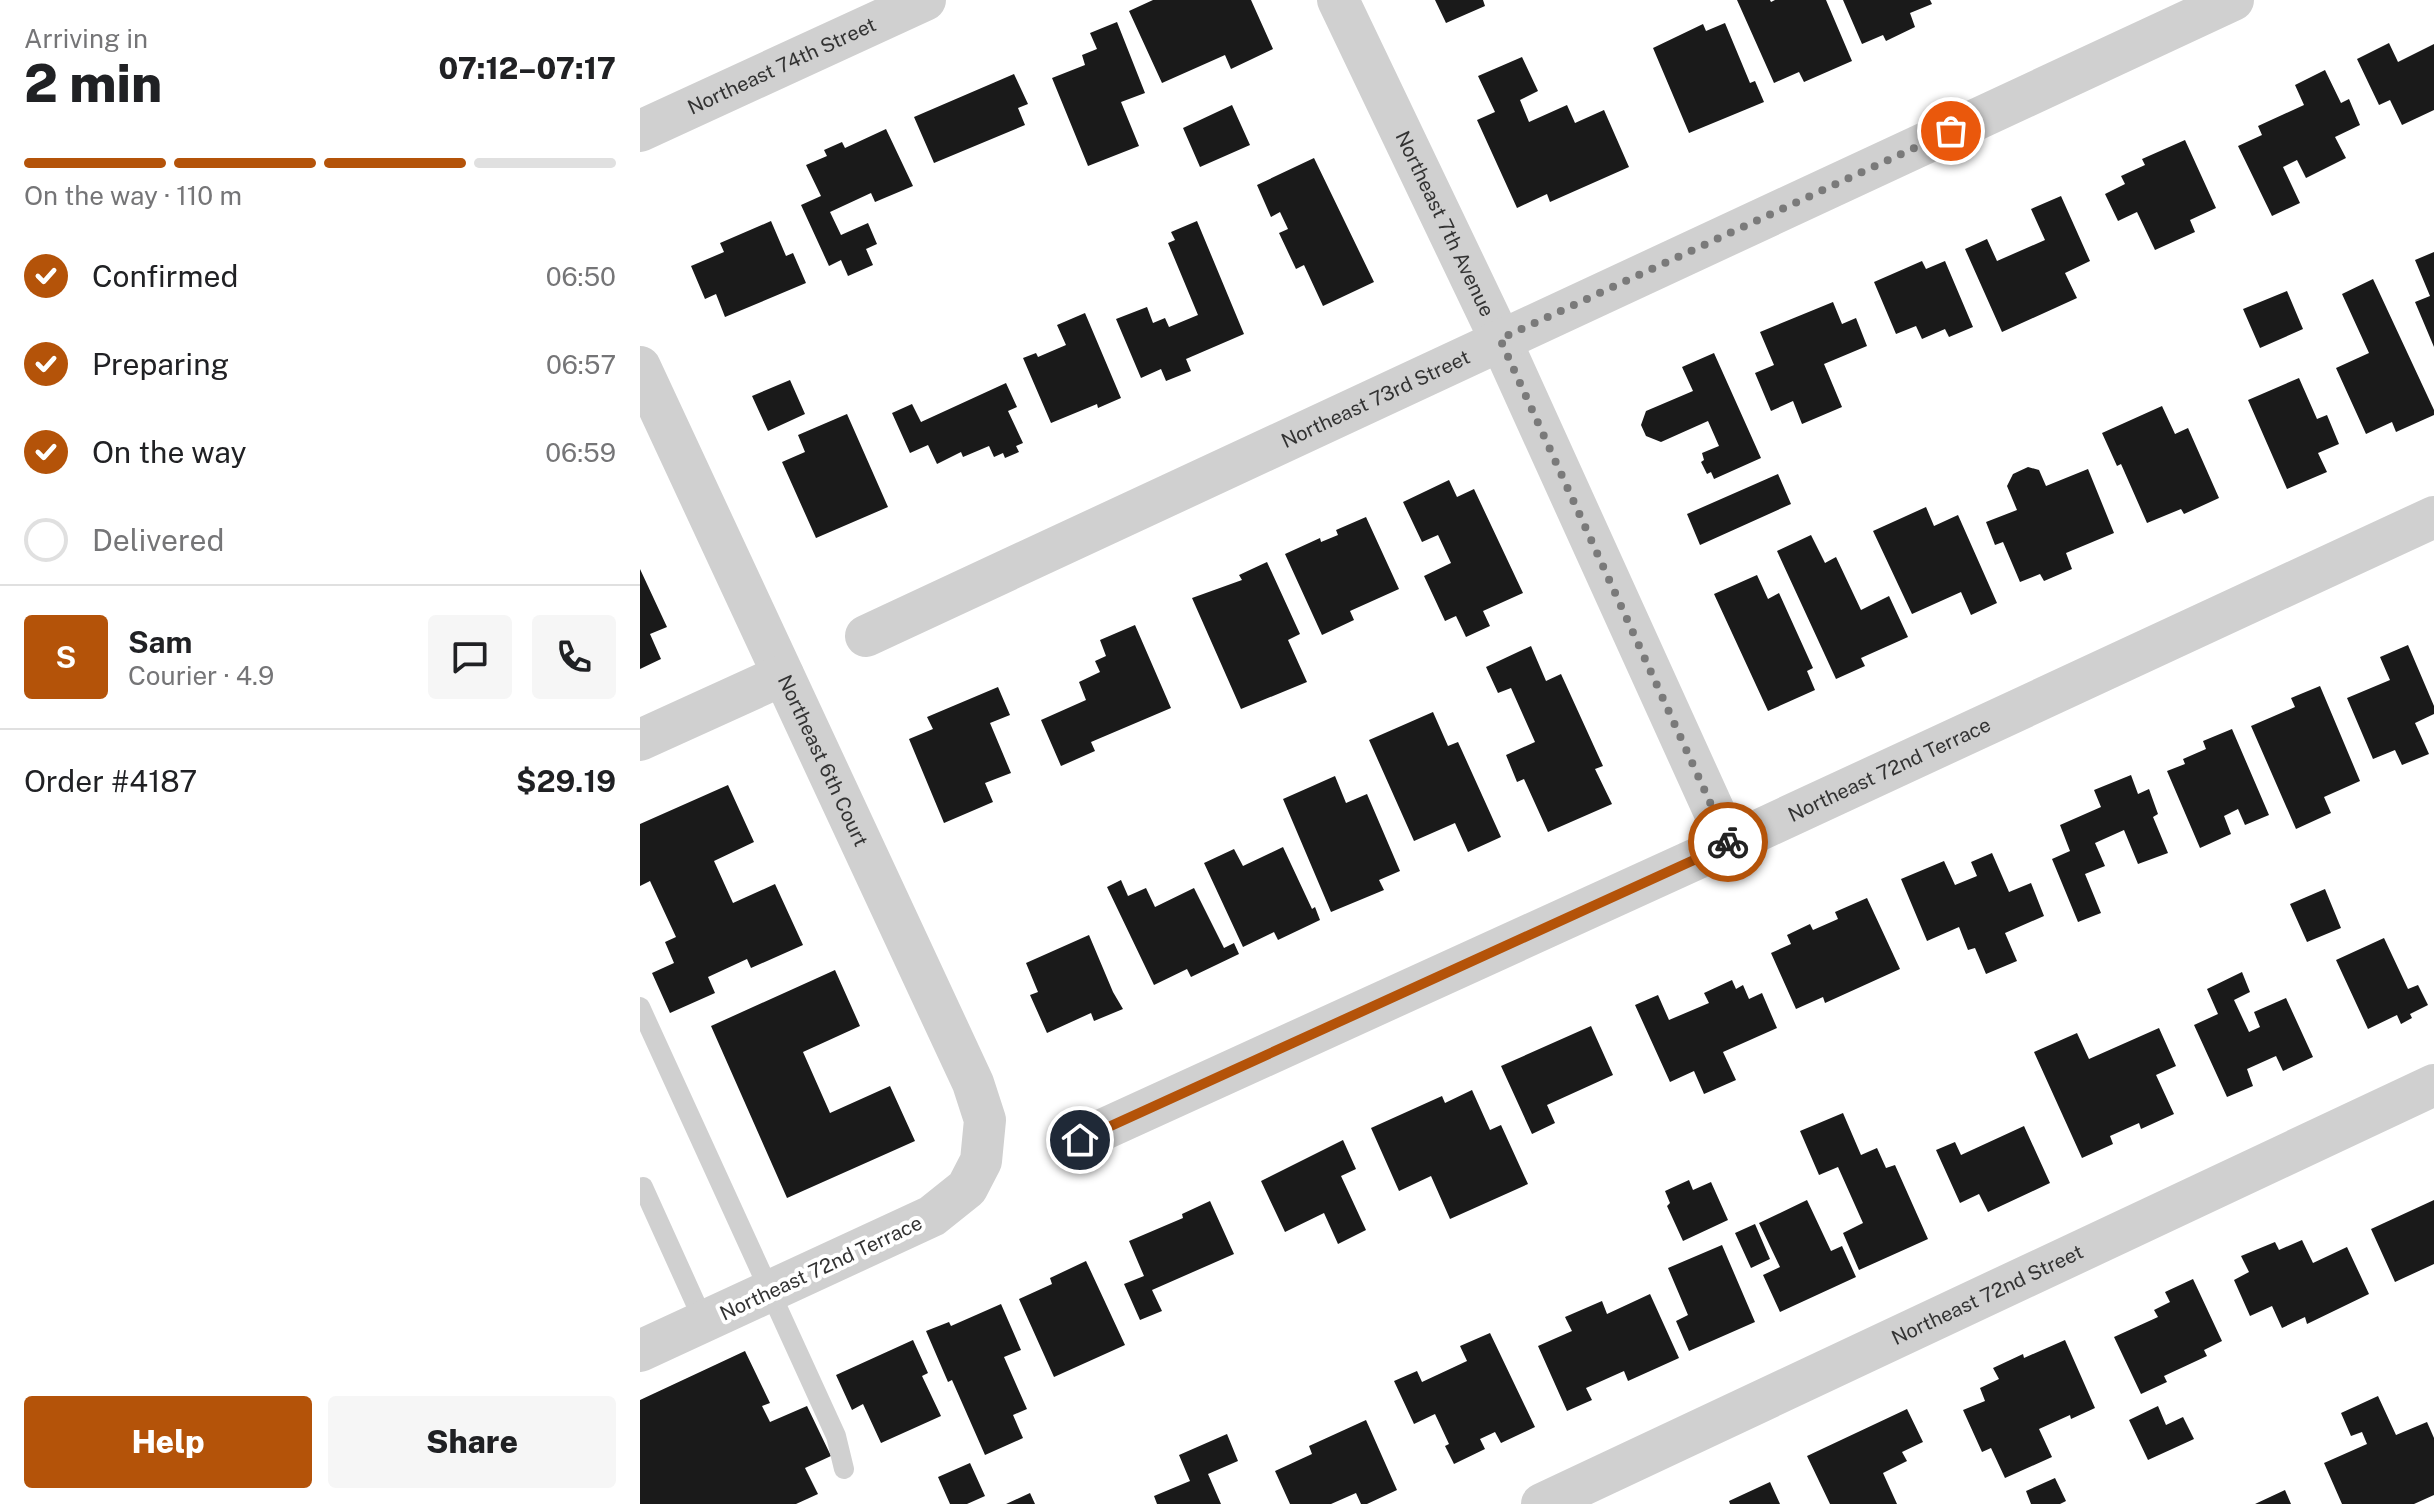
<!DOCTYPE html>
<meta charset="utf-8">
<style>
body{margin:0;font-family:"Public Sans",sans-serif;background:#f6f6f6;color:#202124;height:100vh;display:flex;flex-direction:column;font-size:30px;white-space:nowrap}
*{box-sizing:border-box;margin:0}
p{font-size:26px;color:#757577}
.icon{flex:none;width:44px;height:44px;fill:none;stroke:currentColor;stroke-width:2;stroke-linecap:round;stroke-linejoin:round}
.map{position:relative;flex:1;overflow:hidden}
.sheet{display:flex;flex-direction:column;background:#fff;width:640px}
.sheet>*{flex:none}
.pin{position:absolute;display:grid;place-items:center;width:68px;height:68px;color:#fff;margin:-34px;border:4px solid #fff;border-radius:50%;box-shadow:0 2px 8px #0007}
.courier{position:absolute;display:grid;place-items:center;width:80px;height:80px;margin:-40px;border:6px solid #b45309;border-radius:50%;background:#fff;color:#222;box-shadow:0 2px 10px #0007}
.overview em{font-style:normal;font-weight:800}
.overview div{display:flex;flex-direction:column-reverse}
.overview{display:flex;align-items:center;justify-content:space-between;height:136px;padding:0 24px}
h1{font-size:52px;font-weight:800;line-height:60px}
.bar{display:grid;grid-template-columns:repeat(4,1fr);gap:12px 8px;align-content:center;height:96px;padding:0 24px}
.bar i{height:10px;border-radius:6px;background:#e0e0e0}
.bar .active{background:#b45309}
.bar p{grid-column:span 4}
.line{display:flex;align-items:center;gap:20px;padding:0 24px;border-top:2px solid #e0e0e0}
.line div{flex:1}
.round{display:grid;place-items:center;flex:none;width:84px;height:84px;border-radius:8px;background:#f6f6f6}
ol{padding:0 24px;list-style:none}
li{display:flex;align-items:center;gap:24px;height:88px}
li p{margin-inline-start:auto}
li .icon{padding:8px;border-radius:50%;background:#b45309;color:#fff;stroke-width:4}
li:last-child{color:#757577}
li i{width:44px;height:44px;border:4px solid #e0e0e0;border-radius:50%}
.primary-button{display:flex;gap:16px;margin-top:auto;padding:16px 24px}
.primary-button a{flex:1;height:92px;border-radius:8px;background:#b45309;color:#fff;font-size:32px;font-weight:800;line-height:92px;text-align:center}
.primary-button a+a{background:#f6f6f6;color:#202124}
main{display:flex;flex:1;min-height:0}
.map>svg:first-child{display:block}
</style>
<main>
<section class="sheet">
<div class="overview"><div><h1>2 min</h1><p>Arriving in</p></div><em>07:12–07:17</em></div>
<div class="bar"><i class="active"></i><i class="active"></i><i class="active"></i><i></i><p>On the way · 110 m</p></div>
<ol>
<li><svg class="icon" aria-label="check" viewBox="0 0 24 24"><path d="M5 12l5 5 9-10"/></svg>Confirmed<p>06:50</p></li>
<li><svg class="icon" aria-label="check" viewBox="0 0 24 24"><path d="M5 12l5 5 9-10"/></svg>Preparing<p>06:57</p></li>
<li><svg class="icon" aria-label="check" viewBox="0 0 24 24"><path d="M5 12l5 5 9-10"/></svg>On the way<p>06:59</p></li>
<li><i></i>Delivered</li>
</ol>
<div class="line" style="height:144px"><b class="round" style="background:#b45309;color:#fff">S</b><div><b>Sam</b><p>Courier · 4.9</p></div><a class="round"><svg class="icon" aria-label="chat" viewBox="0 0 24 24"><path d="M4 5h16v11H9l-5 4z"/></svg></a><a class="round"><svg class="icon" aria-label="phone" viewBox="0 0 24 24"><path d="M5 4h4l2 5-3 2q2 4 5 5l2-3 5 2v4C11 20 4 13 5 4z"/></svg></a></div>
<div class="line" style="height:104px"><div>Order #4187</div><b>$29.19</b></div>
<div class="primary-button"><a>Help</a><a>Share</a></div>
</section>
<div class="map">
<svg width="1794" height="1504" viewBox="0 0 1794 1504">
<rect width="100%" height="100%" fill="#fff"/>
<path fill="#1a1a1a" d="M513 0H611L633 49 591 69 585 55 522 83 489 11Z
M795 0H843L845 6 806 23Z
M1097 0H1130L1131 2 1135 0H1186L1212 61 1164 82 1159 72 1134 83Z
M1203 0H1290L1292 4 1270 13 1275 27 1246 41 1243 35 1222 44Z
M477 22 505 93 481 102 499 146 448 166 412 78 445 65 442 55 457 49 450 33Z
M1085 23 1110 83 1115 81 1124 102 1049 133 1013 48 1063 24 1066 31Z
M1749 43 1758 62 1794 44V110L1762 125 1750 100 1739 105 1717 59Z
M882 57 898 91 880 100 889 122 927 105 935 123 964 110 989 167 910 202 907 194 877 208 837 120 855 112 838 76Z
M1685 70 1701 103 1709 99 1720 125 1695 137 1706 158 1666 178 1657 160 1643 167 1660 203 1632 216 1598 146 1622 135 1618 126 1664 105 1655 85Z
M374 74 388 104 378 108 385 125 294 163 274 117Z
M592 105 610 145 560 167 543 128Z
M246 129 273 186 235 202 231 193 190 212 201 235 228 223 237 244 226 249 233 265 208 276 201 260 189 266 161 205 181 196 166 165 187 156 184 150 202 142 205 148Z
M1545 140 1576 208 1550 220 1555 232 1515 250 1497 212 1478 221 1465 194 1485 184 1481 176 1505 165 1502 159Z
M674 158 734 282 683 306 664 265 656 269 639 233 648 229 640 212 631 217 617 185Z
M1421 196 1450 261 1425 273 1437 298 1362 332 1325 249 1347 239 1357 261 1405 240 1391 209Z
M131 221 146 256 153 253 166 283 85 317 76 294 65 299 51 266 84 252 80 243Z
M557 221 604 334 546 359 551 371 526 381 521 369 501 378 476 319 507 307 513 323 525 318 529 327 558 315 528 243 535 240 531 232Z
M1794 252V347L1775 302 1790 296 1775 260Z
M1282 261 1286 269 1305 261 1333 327 1309 337 1305 329 1282 339 1276 326 1256 334 1234 282Z
M1733 279 1794 410V415L1756 432 1752 422 1726 434 1696 368 1729 353 1702 294Z
M1647 291 1663 329 1620 348 1603 309Z
M1193 302 1202 324 1216 318 1227 346 1184 364 1202 407 1162 424 1153 401 1131 411 1115 373 1134 365 1120 332Z
M445 313 481 398 458 408 457 404 411 423 383 358 396 353 398 357 426 345 417 325Z
M1074 353 1121 458 1074 479 1071 472 1067 474 1061 462 1064 460 1062 453 1079 446 1068 421 1021 442 1006 436 1001 425 1006 411 1053 391 1042 367Z
M1659 378 1677 419 1687 415 1699 444 1678 453 1687 472 1647 489 1608 400Z
M150 380 165 414 128 431 112 396Z
M366 383 377 407 368 411 383 443 376 446 379 452 365 458 363 453 354 457 349 446 323 457 321 452 297 464 288 445 270 453 252 413 272 404 281 422Z
M1522 406 1535 434 1548 428 1579 498 1544 514 1541 509 1507 523 1481 464 1477 466 1462 433Z
M207 414 248 507 176 538 142 462 165 452 158 435Z
M1388 467 1399 470 1406 486 1448 469 1474 533 1426 553 1432 569 1404 581 1400 574 1380 582 1363 542 1355 545 1346 522 1377 510 1367 486 1373 474Z
M1138 474 1151 504 1060 545 1047 514Z
M809 480 817 497 834 489 883 593 843 611 850 626 826 637 816 616 805 621 784 576 811 563 798 535 782 542 763 502Z
M1286 507 1294 526 1318 515 1357 603 1331 615 1321 592 1272 614 1233 531Z
M726 517 759 589 710 611 714 620 682 635 645 554 680 538 681 542 698 535 696 530Z
M1171 535 1185 563 1196 557 1221 610 1249 596 1268 637 1221 658 1225 666 1196 679 1137 551Z
M627 562 660 634 648 640 667 682 601 709 552 598 602 580 599 575Z
M0 569 27 627 10 634 21 659 0 669Z
M1117 575 1128 599 1139 593 1173 668 1167 671 1175 690 1128 711 1074 594Z
M495 625 531 708 451 742 455 751 421 766 401 720 446 700 439 682 460 672 455 661 466 656 460 640Z
M1768 645 1794 706V714L1775 723 1789 754 1762 765 1755 750 1733 759 1707 698 1750 680 1740 657Z
M891 646 906 681 921 674 963 766 955 769 972 804 908 832 884 779 877 782 866 755 895 742 871 688 858 693 846 667Z
M1680 686 1720 781 1684 797 1691 813 1656 829 1611 726 1655 707 1651 698Z
M358 687 370 715 350 723 371 773 345 783 353 802 304 823 269 739 293 729 287 717Z
M793 712 808 746 818 742 861 837 828 852 815 823 774 841 729 740Z
M1592 729 1629 815 1605 825 1598 809 1584 816 1591 834 1560 848 1527 771 1545 764 1543 759 1566 749 1563 741Z
M1491 775 1498 794 1509 789 1518 814 1513 817 1528 853 1498 864 1484 830 1455 843 1465 866 1445 874 1461 913 1438 922 1412 859 1430 851 1420 825 1461 807 1454 790Z
M695 776 706 803 727 794 760 871 739 880 744 890 691 912 643 799Z
M88 785 114 842 74 861 93 903 135 884 163 945 111 968 107 959 68 977 75 993 30 1013 12 973 34 963 25 942 36 937 10 881 0 886V824Z
M643 847 672 909 675 907 680 920 638 940 634 932 603 947 564 863 594 849 603 866Z
M1352 853 1369 892 1391 883 1404 916 1365 933 1377 961 1346 974 1335 948 1328 950 1319 927 1287 941 1261 879 1304 861 1315 885 1337 876 1331 862Z
M481 880 488 896 506 888 515 907 554 888 584 948 594 943 599 954 551 977 547 969 514 985 467 887Z
M1685 889 1701 928 1667 942 1650 904Z
M1227 898 1260 969 1185 1003 1183 997 1156 1009 1131 953 1151 944 1147 935 1170 924 1173 930 1198 919 1195 912Z
M449 935 473 992 483 1009 454 1021 451 1013 407 1033 390 995 398 992 386 963Z
M1744 938 1768 989 1778 985 1788 1005 1770 1014 1772 1018 1761 1024 1757 1015 1728 1029 1696 960Z
M195 970 220 1026 163 1052 190 1113 250 1086 275 1141 147 1198 71 1026Z
M1602 972 1610 992 1594 1000 1609 1032 1620 1027 1614 1012 1646 998 1673 1057 1643 1071 1636 1056 1607 1069 1613 1086 1587 1097 1554 1025 1578 1014 1567 989Z
M1092 980 1096 989 1103 985 1109 999 1122 993 1137 1028 1083 1052 1096 1080 1064 1094 1054 1071 1030 1082 995 1005 1018 995 1029 1020 1069 1003 1064 993Z
M951 1026 973 1075 907 1105 915 1123 892 1134 861 1066Z
M1519 1028 1536 1066 1516 1075 1534 1114 1501 1129 1499 1123 1470 1136 1473 1144 1442 1158 1394 1052 1437 1033 1449 1059Z
M832 1090 850 1130 861 1125 888 1184 810 1219 791 1176 759 1191 731 1128 802 1096 805 1103Z
M1203 1113 1221 1155 1237 1148 1246 1168 1255 1165 1288 1239 1219 1270 1203 1233 1223 1223 1198 1167 1179 1175 1160 1131Z
M1384 1126 1410 1183 1348 1212 1339 1194 1320 1203 1296 1150 1315 1142 1321 1155Z
M703 1140 716 1169 701 1176 726 1230 698 1244 684 1213 645 1232 621 1181Z
M1049 1180 1053 1190 1071 1182 1088 1220 1043 1241 1027 1206 1030 1203 1025 1191Z
M1167 1200 1191 1251 1202 1246 1216 1277 1140 1312 1123 1275 1140 1267 1119 1223Z
M1794 1200V1264L1755 1282 1731 1229Z
M570 1201 594 1254 512 1290 522 1311 500 1320 484 1284 504 1276 489 1241 543 1218 542 1214Z
M1115 1224 1130 1259 1111 1268 1095 1233Z
M1662 1240 1673 1263 1707 1247 1729 1294 1667 1324 1665 1317 1642 1328 1632 1306 1610 1316 1594 1280 1609 1272 1601 1256 1635 1242 1639 1250Z
M1082 1245 1115 1322 1049 1351 1036 1321 1048 1315 1028 1268Z
M446 1261 485 1345 414 1377 379 1299 412 1284 410 1278Z
M1553 1279 1582 1341 1564 1350 1567 1356 1524 1376 1527 1382 1501 1394 1474 1337 1518 1317 1514 1310 1530 1302 1525 1292Z
M1010 1294 1039 1358 988 1381 984 1371 946 1388 952 1400 927 1411 898 1346 932 1331 925 1317 962 1301 967 1314Z
M361 1304 381 1350 364 1357 387 1409 373 1415 383 1438 345 1455 312 1380 308 1382 286 1331 309 1322 311 1326Z
M850 1333 895 1427 861 1443 855 1432 840 1439 845 1449 814 1464 805 1446 809 1444 795 1414 774 1424 754 1381 777 1371 782 1382 827 1361 820 1346Z
M273 1340 288 1373 282 1376 301 1416 241 1443 223 1404 212 1410 196 1375Z
M1425 1340 1455 1408 1431 1419 1430 1415 1399 1429 1412 1457 1365 1478 1351 1448 1342 1452 1323 1410 1345 1401 1340 1388 1359 1379 1353 1368 1383 1354 1384 1358Z
M105 1351 130 1403 122 1406 130 1422 167 1406 191 1456 165 1468 178 1494 156 1504H0V1400Z
M1738 1396 1756 1435 1787 1422 1794 1438V1495L1774 1504H1702L1684 1463 1727 1444 1722 1432 1711 1436 1701 1413Z
M1518 1406 1526 1425 1543 1417 1554 1439 1508 1460 1489 1420Z
M1267 1409 1283 1442 1262 1452 1267 1461 1243 1473 1257 1504H1190L1167 1456Z
M726 1420 757 1490 727 1504H721L716 1493 691 1504H650L635 1471 672 1454 669 1446Z
M587 1434 598 1461 568 1474 581 1504H517L514 1496 550 1481 539 1455Z
M330 1463 345 1496 327 1504H310L298 1477Z
M1415 1478 1426 1501 1420 1504H1391L1386 1491Z
M1130 1482 1140 1504H1090L1089 1501Z
M1645 1490 1651 1504H1615Z
M390 1493 395 1504H366Z"/>
<g fill="none" stroke-linecap="round" stroke-linejoin="round">
<path stroke="#d0d0d0" stroke-width="20" d="M0 1007 196 1436 204 1469
M0 1188 3 1187 64 1322"/>
<g stroke="#d0d0d0" stroke-width="42">
<path id="s1" d="M698 0 860 339 1089 844"/>
<path id="s2" d="M0 131 285 0"/>
<path id="s3" d="M0 367 333 1083 345 1120 341 1161 327 1188 292 1216 0 1351"/>
<path id="s4" d="M226 636 1593 0"/>
<path d="M0 740 143 675"/>
<path id="s5" d="M440 1140 1089 844 1794 517"/>
<path id="s6" d="M902 1504 1794 1085"/>
</g>
</g>
<g fill="none" stroke-linecap="round" stroke-linejoin="round">
<path stroke="#7a7a7a" stroke-width="8" stroke-dasharray="0 14.4" d="M1088 842 860 339 1311 131"/>
<path stroke="#b45309" stroke-width="10" d="M440 1140 1089 844 1088 842"/>
</g>
<g text-anchor="middle" dominant-baseline="central" stroke-width="8" stroke-linejoin="round" paint-order="stroke">
<g font-size="20" fill="#333" stroke="#fff">
<text stroke="none"><textPath href="#s2" startOffset="156">Northeast 74th Street</textPath></text>
<text stroke="none"><textPath href="#s1" startOffset="248">Northeast 7th Avenue</textPath></text>
<text stroke="none"><textPath href="#s4" startOffset="562">Northeast 73rd Street</textPath></text>
<text stroke="none"><textPath href="#s3" startOffset="434">Northeast 6th Court</textPath></text>
<text stroke="none"><textPath href="#s5" startOffset="890">Northeast 72nd Terrace</textPath></text>
<text transform="translate(181 1268) rotate(-25)">Northeast 72nd Terrace</text>
<text stroke="none"><textPath href="#s6" startOffset="492">Northeast 72nd Street</textPath></text>
</g>
</g>
</svg>
<div class="pin" style="left:1311px;top:131px;background:#ea580c"><svg class="icon" aria-label="bag" viewBox="0 0 24 24"><path d="M5 8h14l-1 12H6zM9 8a3 3 0 0 1 6 0"/></svg></div>
<div class="pin" style="left:440px;top:1140px;background:#1f2937"><svg class="icon" aria-label="home" viewBox="0 0 24 24"><path d="M3 11l9-7 9 7M6 9v11h12V9"/></svg></div>
<div class="courier" style="left:1088px;top:842px"><svg class="icon" aria-label="bike" viewBox="0 0 24 24"><circle cx="6" cy="16" r="4"/><circle cx="18" cy="16" r="4"/><path d="M6 16l4-8h5l3 8M10 8l3 8H6M13 5h3"/></svg></div>
</div>
</main>
